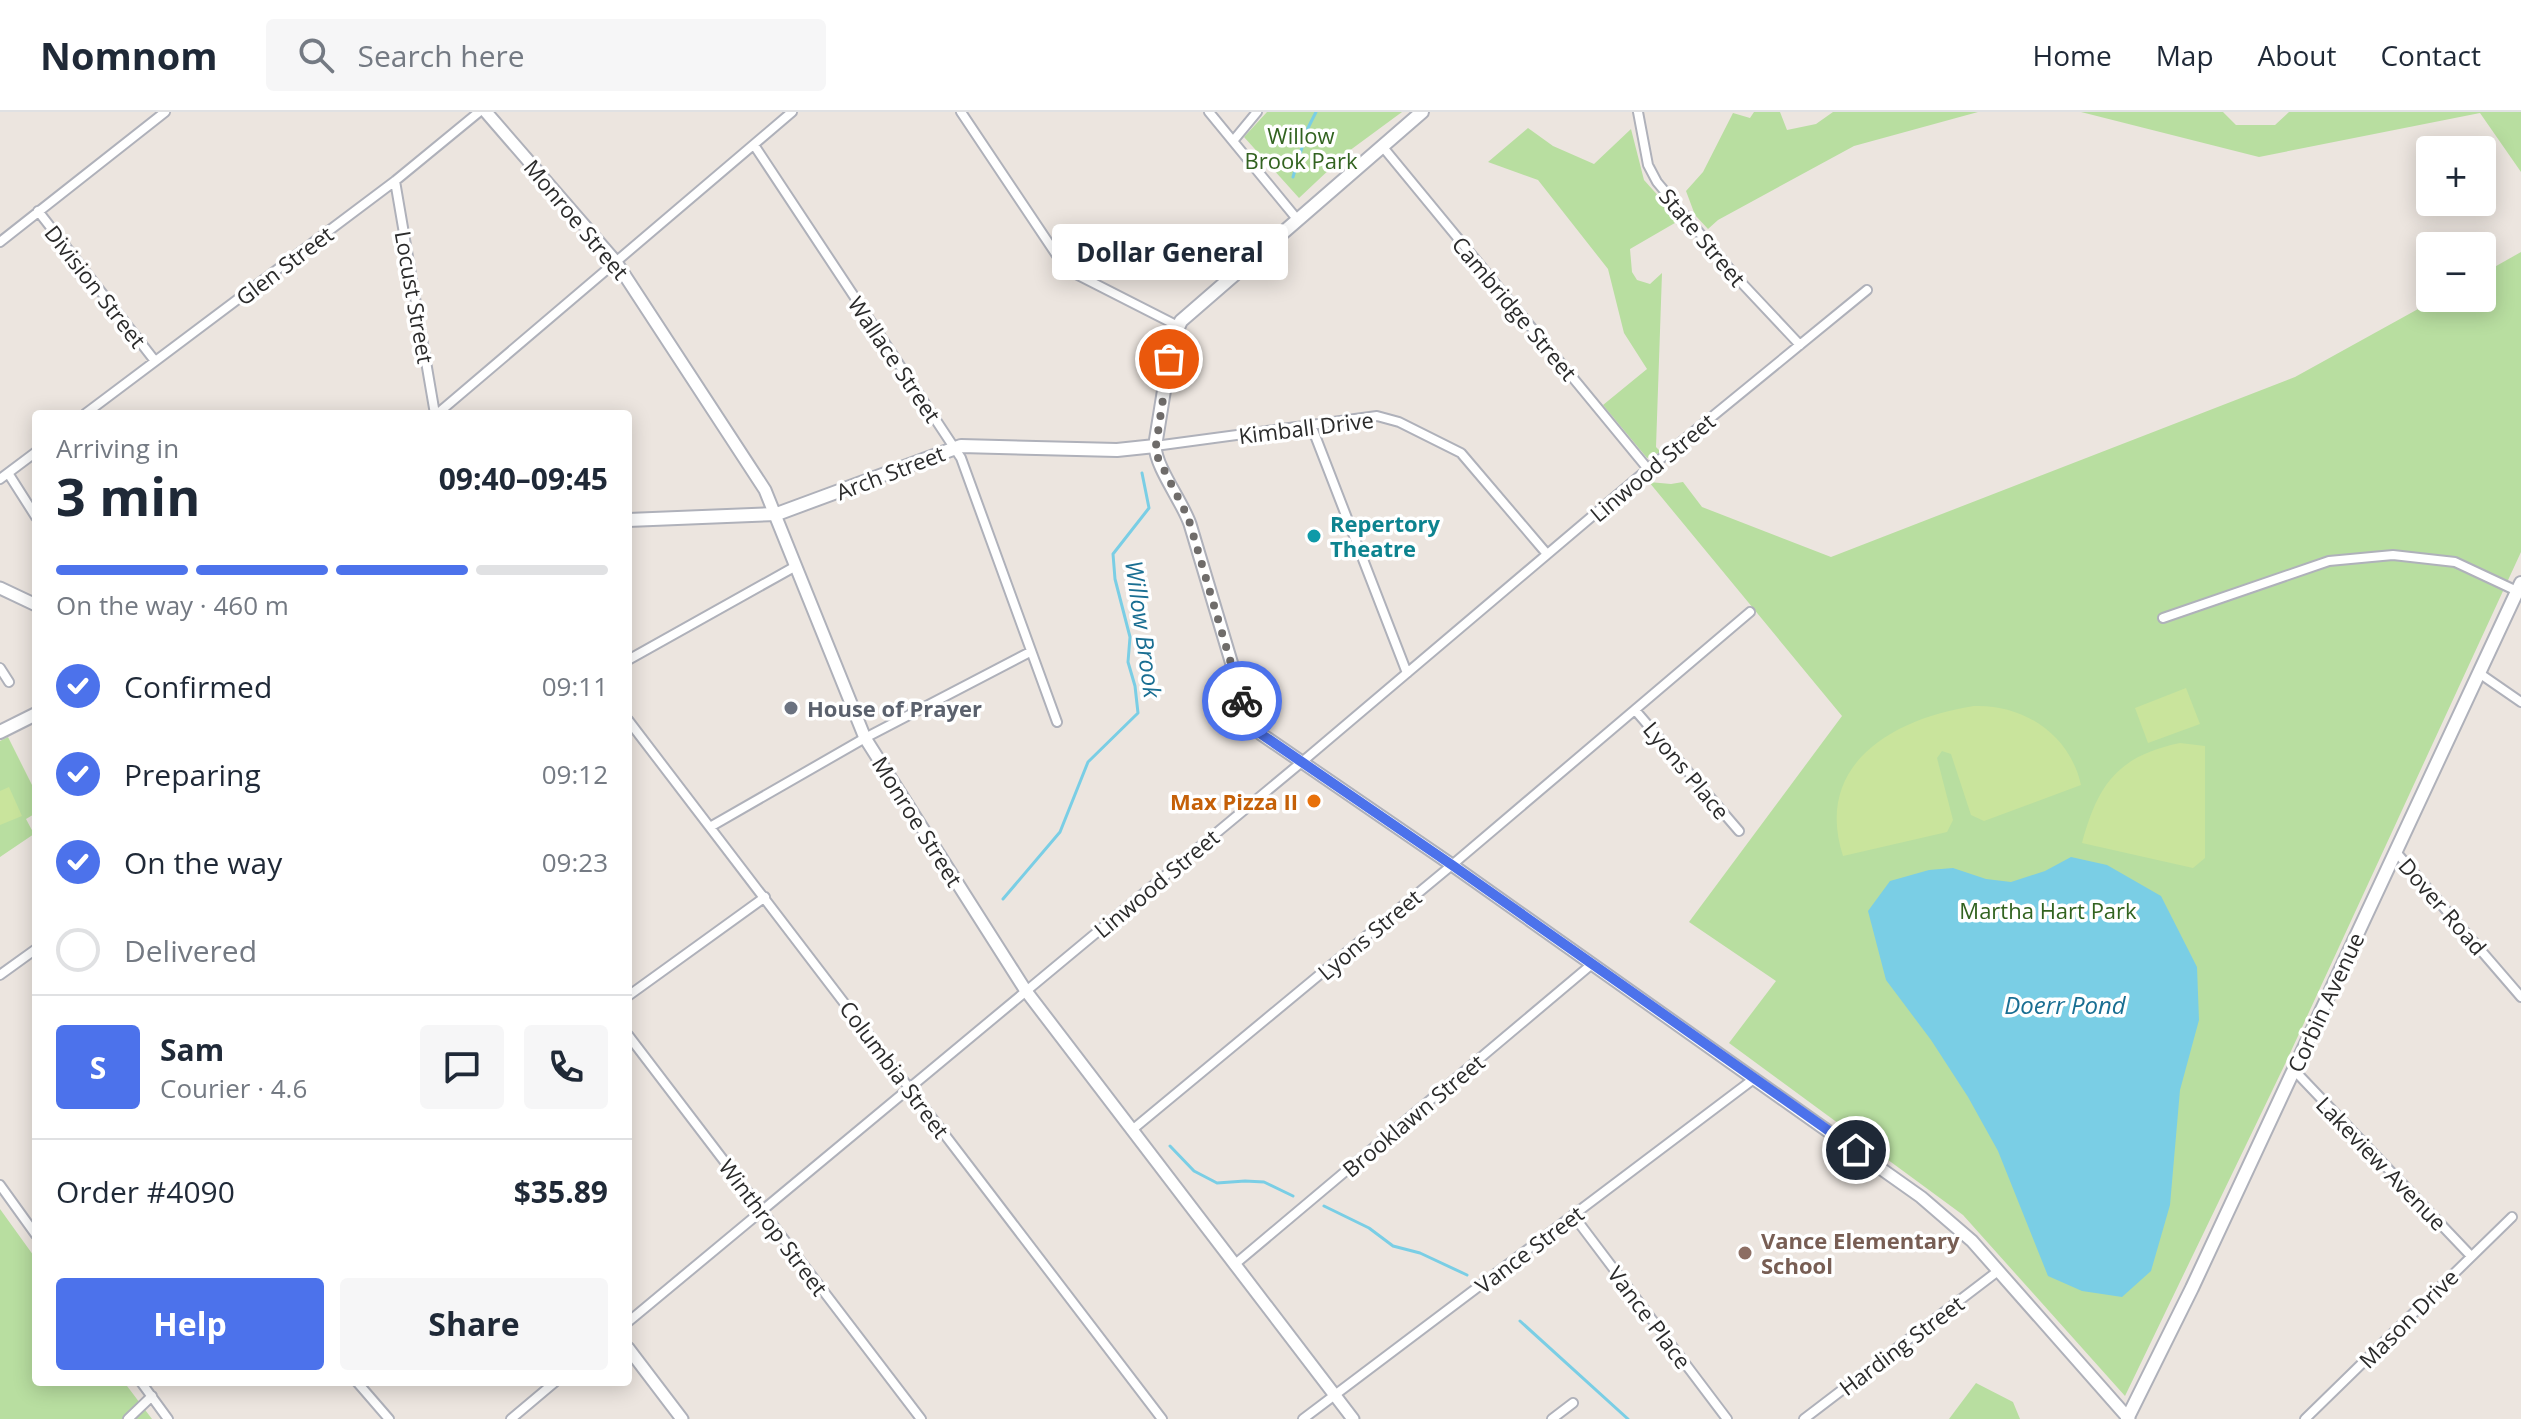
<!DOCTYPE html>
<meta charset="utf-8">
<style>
body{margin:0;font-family:"Open Sans",sans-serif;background:#f6f6f7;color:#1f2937;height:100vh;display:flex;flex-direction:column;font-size:30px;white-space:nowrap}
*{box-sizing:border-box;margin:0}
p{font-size:26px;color:#747a83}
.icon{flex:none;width:44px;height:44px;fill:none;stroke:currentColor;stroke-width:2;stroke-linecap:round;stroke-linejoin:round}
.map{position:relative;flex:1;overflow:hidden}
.drawer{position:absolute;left:32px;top:298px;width:600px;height:976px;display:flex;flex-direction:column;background:#fff;border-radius:8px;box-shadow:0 4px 20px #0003}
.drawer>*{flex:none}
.controls{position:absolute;left:2416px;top:24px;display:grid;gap:16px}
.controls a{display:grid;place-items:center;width:80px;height:80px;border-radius:8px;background:#fff;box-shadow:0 4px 20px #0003;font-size:40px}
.pin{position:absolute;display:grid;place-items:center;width:68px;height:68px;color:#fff;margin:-34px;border:4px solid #fff;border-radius:50%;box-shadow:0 2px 8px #0007}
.courier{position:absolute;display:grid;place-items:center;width:80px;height:80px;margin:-40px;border:6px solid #4c72eb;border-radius:50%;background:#fff;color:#222;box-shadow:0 2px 10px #0007}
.bubble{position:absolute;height:56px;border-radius:8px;background:#fff;box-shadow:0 4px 20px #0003;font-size:26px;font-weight:700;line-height:56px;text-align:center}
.headline em{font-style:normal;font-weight:700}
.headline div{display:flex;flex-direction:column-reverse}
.headline{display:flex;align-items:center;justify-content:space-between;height:136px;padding:0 24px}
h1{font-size:52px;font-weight:700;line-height:60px}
.bar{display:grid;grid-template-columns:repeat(4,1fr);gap:12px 8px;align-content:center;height:96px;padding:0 24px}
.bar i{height:10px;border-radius:6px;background:#e0e1e3}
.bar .selected{background:#4c72eb}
.bar p{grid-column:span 4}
.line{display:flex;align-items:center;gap:20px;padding:0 24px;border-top:2px solid #e0e1e3}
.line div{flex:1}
.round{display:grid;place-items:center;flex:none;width:84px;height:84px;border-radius:8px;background:#f6f6f7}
ol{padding:0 24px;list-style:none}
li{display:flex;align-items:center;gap:24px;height:88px}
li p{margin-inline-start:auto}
li .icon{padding:8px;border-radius:50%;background:#4c72eb;color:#fff;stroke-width:4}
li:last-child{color:#747a83}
li i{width:44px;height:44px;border:4px solid #e0e1e3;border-radius:50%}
.cta{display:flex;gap:16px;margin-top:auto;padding:16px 24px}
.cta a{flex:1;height:92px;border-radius:8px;background:#4c72eb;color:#fff;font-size:32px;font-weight:700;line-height:92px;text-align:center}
.cta a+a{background:#f6f6f7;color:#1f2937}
header{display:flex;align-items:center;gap:48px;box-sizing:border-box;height:112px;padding:0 40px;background:#fff;border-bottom:2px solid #e0e1e3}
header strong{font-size:38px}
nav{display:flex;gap:44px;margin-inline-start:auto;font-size:28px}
.search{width:560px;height:72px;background:#f6f6f7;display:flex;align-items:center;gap:20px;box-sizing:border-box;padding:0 28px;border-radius:8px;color:#747a83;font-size:30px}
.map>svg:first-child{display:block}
</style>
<header>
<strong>Nomnom</strong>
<div class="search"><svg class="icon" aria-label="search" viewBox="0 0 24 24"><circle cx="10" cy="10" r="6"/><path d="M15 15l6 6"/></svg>Search here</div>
<nav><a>Home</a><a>Map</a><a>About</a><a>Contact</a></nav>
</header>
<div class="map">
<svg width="2521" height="1307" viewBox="0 0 2521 1307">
<rect width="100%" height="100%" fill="#ece5df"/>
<path fill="#b8dea0" d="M1267 0H1402L1349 39 1299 86 1244 25Z
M1754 0H1780L1787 18 1816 12 1833 0H1978L1854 34 1718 108 1708 117 1695 103 1686 79 1703 60 1733 1 1750 6Z
M2081 0H2223L2236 13H2275L2289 0H2521V60L2480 1 2259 45Z
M1528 16 1553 34 1594 52 1631 17 1644 68 1680 108 1630 137 1632 160 1637 168 1650 172 1662 161 1656 335 1661 340 1647 346 1603 293 1647 257 1624 221 1608 157 1538 68 1488 50Z
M2521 140V440L2286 950 2125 1284 1963 1103 1729 931 1776 869 1689 810 1842 604 1649 370 1671 372 1683 370 1702 395 1831 445 2295 265 2438 186H2482V162Z
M8 625 36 681V701L26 707 34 722 0 745V629Z
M0 1097 36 1147V1270H124L152 1307H0Z
M1976 1271 2013 1290 2020 1307H1949Z"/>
<path fill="#c9e49c" d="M2186 576 2200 612 2148 631 2135 596Z
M1974 594C2024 592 2070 623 2081 673L1984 709 1971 703 1951 642 1942 639 1937 646 1953 708 1947 720 1843 744C1813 651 1895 606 1974 594Z
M2180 631 2205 634V746L2193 756 2082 731C2098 672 2118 644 2180 631Z
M9 675 22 704 0 713V679Z"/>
<path fill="#7acee5" d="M2071 745 2107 753 2161 784 2197 855 2199 908 2180 978 2170 1093 2151 1159 2122 1185 2082 1179 2048 1164 1998 1039 1968 985 1931 928 1886 868 1868 799 1890 769 1929 758 1953 756 1986 767 2011 770 2045 759Z"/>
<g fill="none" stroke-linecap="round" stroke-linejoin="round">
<path stroke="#7acee5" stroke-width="3" d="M1293 65 1308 16 1316 0
M1003 787 1060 720 1088 650 1138 601 1135 574 1128 550 1130 525 1115 467 1113 442 1149 396 1142 361
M1170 1034 1194 1059 1217 1071 1245 1069 1264 1070 1293 1084
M1324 1094 1369 1116 1393 1134 1420 1141 1467 1163
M1520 1209 1628 1307"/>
<g stroke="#afb1ba" stroke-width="12">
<path id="minor" d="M961 0 1066 157 1178 214
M1209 0 1297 107
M1638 0 1648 53 1657 70 1738 167 1800 233
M1233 29 1257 0
M754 33 961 346 1057 610
M1382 34 1648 357
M395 69 435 302
M38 99 155 249
M0 130 165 0
M85 302 395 69 479 0
M437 302 792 0
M1311 313 1407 561
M1155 334 1377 304 1399 310 1461 341 1547 442
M8 361 36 405
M0 367 36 340
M2163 506 2329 449 2393 443 2455 450 2517 479
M628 548 796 454
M0 556 9 570
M2479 561 2521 590
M1635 598 1739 719
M628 608 1162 1307
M710 715 865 626 1030 540
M2396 740 2521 885
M0 863 36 837
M628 884 765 785
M628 923 921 1307
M2294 958 2471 1144
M1132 1018 1452 753 1750 500
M0 1073 36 1123
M1573 1103 1727 1307
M1234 1153 1592 852
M628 1210 1309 644 1642 362 1867 178
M141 1270 168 1307
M357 1270 389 1307
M128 1307 152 1284
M511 1307 555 1270
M1303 1307 1755 966
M1552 1307 1573 1291
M1804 1307 1998 1159
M2305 1307 2512 1105"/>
</g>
<g stroke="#afb1ba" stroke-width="15">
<path id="tertiary" d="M486 0 616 150 765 378 865 626 1026 879 1353 1307
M1155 334C1156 356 1182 389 1190 412L1248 606 1261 622 1452 753 1921 1085 1972 1129 2129 1307
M0 476 36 493
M628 1236 682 1307"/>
</g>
<g stroke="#afb1ba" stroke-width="16">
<path id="secondary" d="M628 408 777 402 961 334 1117 338 1155 334 1172 229 1181 209 1422 0
M0 620 36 602
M2127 1307 2192 1176 2521 471"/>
</g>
<use href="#minor" stroke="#fff" stroke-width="8"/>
<use href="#tertiary" stroke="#fff" stroke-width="11"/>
<use href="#secondary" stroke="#fff" stroke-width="12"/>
</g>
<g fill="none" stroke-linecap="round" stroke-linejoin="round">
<path stroke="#6f6c6a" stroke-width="8" stroke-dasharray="0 14.4" d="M1169 247 1155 340 1188 405 1242 589"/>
<path stroke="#4c72eb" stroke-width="10" d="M1242 589 1248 606 1261 622 1452 753 1856 1038"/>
</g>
<circle fill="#0f9aa8" stroke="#fff" stroke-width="3" cx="1314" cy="424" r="8"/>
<circle fill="#6b7280" stroke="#fff" stroke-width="3" cx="791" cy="596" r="8"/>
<circle fill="#e8710a" stroke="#fff" stroke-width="3" cx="1314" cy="689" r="8"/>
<circle fill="#8d6e63" stroke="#fff" stroke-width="3" cx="1745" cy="1141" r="8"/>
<g text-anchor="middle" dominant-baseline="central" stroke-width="7" stroke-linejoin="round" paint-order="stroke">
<g font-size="22" fill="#326320" stroke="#fff">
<text x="1301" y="23">Willow<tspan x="1301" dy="25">Brook Park</tspan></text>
<text x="2048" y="798">Martha Hart Park</text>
</g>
<g font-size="22" fill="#2b2b2b" stroke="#fff">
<text transform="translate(577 107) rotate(50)">Monroe Street</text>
<text transform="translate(1703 125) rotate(50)">State Street</text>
<text transform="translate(284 153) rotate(-37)">Glen Street</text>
<text transform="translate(96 174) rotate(52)">Division Street</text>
<text transform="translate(415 185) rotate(80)">Locust Street</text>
<text transform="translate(1515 196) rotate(50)">Cambridge Street</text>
<text transform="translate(895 247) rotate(56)">Wallace Street</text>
<text transform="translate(1306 315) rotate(-7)">Kimball Drive</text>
<text transform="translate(1652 355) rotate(-40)">Linwood Street</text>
<text transform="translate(890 360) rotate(-21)">Arch Street</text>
<text transform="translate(1687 658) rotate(50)">Lyons Place</text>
<text transform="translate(918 709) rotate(58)">Monroe Street</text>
<text transform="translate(1156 771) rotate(-40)">Linwood Street</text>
<text transform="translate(2443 794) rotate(49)">Dover Road</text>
<text transform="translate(1369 822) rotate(-40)">Lyons Street</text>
<text transform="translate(2325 890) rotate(-65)">Corbin Avenue</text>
<text transform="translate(895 957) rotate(53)">Columbia Street</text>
<text transform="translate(1413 1003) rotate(-40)">Brooklawn Street</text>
<text transform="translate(2382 1051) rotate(46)">Lakeview Avenue</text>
<text transform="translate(774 1115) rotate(53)">Winthrop Street</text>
<text transform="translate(1529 1137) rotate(-37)">Vance Street</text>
<text transform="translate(1650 1205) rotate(53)">Vance Place</text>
<text transform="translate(2408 1206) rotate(-45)">Mason Drive</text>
<text transform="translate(1901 1233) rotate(-37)">Harding Street</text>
</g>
<g font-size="22" font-weight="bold" fill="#0d838f" stroke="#fff" text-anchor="start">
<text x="1330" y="411">Repertory<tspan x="1330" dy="25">Theatre</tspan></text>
</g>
<g font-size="22" font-weight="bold" fill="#5b616d" stroke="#fff" text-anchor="start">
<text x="807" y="596">House of Prayer</text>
</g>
<g font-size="22" font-weight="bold" fill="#c56008" stroke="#fff" text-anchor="end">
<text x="1298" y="689">Max Pizza II</text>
</g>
<g font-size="22" font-weight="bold" fill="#785e54" stroke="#fff" text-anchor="start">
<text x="1761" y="1128">Vance Elementary<tspan x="1761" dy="25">School</tspan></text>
</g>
<g font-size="24" font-style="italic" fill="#196e92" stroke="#fff">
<text transform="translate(1144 517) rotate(82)">Willow Brook</text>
<text x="2065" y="892">Doerr Pond</text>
</g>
</g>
</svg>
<div class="controls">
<a>+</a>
<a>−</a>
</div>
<div class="pin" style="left:1169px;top:247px;background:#ea580c"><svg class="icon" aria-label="bag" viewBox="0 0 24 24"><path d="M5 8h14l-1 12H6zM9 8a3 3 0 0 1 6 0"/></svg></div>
<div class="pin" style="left:1856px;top:1038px;background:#1f2937"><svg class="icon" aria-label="home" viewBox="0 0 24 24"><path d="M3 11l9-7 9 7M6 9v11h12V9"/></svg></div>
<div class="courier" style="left:1242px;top:589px"><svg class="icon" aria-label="bike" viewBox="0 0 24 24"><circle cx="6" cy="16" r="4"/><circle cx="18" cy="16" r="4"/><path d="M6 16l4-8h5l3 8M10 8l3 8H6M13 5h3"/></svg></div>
<div class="bubble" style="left:1052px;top:112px;width:236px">Dollar General</div>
<section class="drawer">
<div class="headline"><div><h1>3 min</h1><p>Arriving in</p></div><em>09:40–09:45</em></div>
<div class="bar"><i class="selected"></i><i class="selected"></i><i class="selected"></i><i></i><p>On the way · 460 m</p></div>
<ol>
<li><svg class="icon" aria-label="check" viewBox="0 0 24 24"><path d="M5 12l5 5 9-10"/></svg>Confirmed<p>09:11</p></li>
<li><svg class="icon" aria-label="check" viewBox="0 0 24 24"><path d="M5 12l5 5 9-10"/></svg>Preparing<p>09:12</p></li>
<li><svg class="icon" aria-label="check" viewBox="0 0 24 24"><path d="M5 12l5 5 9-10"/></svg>On the way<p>09:23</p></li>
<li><i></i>Delivered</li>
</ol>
<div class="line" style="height:144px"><b class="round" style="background:#4c72eb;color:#fff">S</b><div><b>Sam</b><p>Courier · 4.6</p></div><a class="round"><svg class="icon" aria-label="chat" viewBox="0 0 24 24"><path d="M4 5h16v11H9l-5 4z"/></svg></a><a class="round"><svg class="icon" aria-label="phone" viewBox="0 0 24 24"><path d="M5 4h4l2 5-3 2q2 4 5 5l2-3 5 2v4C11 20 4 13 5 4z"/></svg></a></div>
<div class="line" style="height:104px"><div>Order #4090</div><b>$35.89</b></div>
<div class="cta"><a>Help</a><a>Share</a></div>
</section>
</div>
